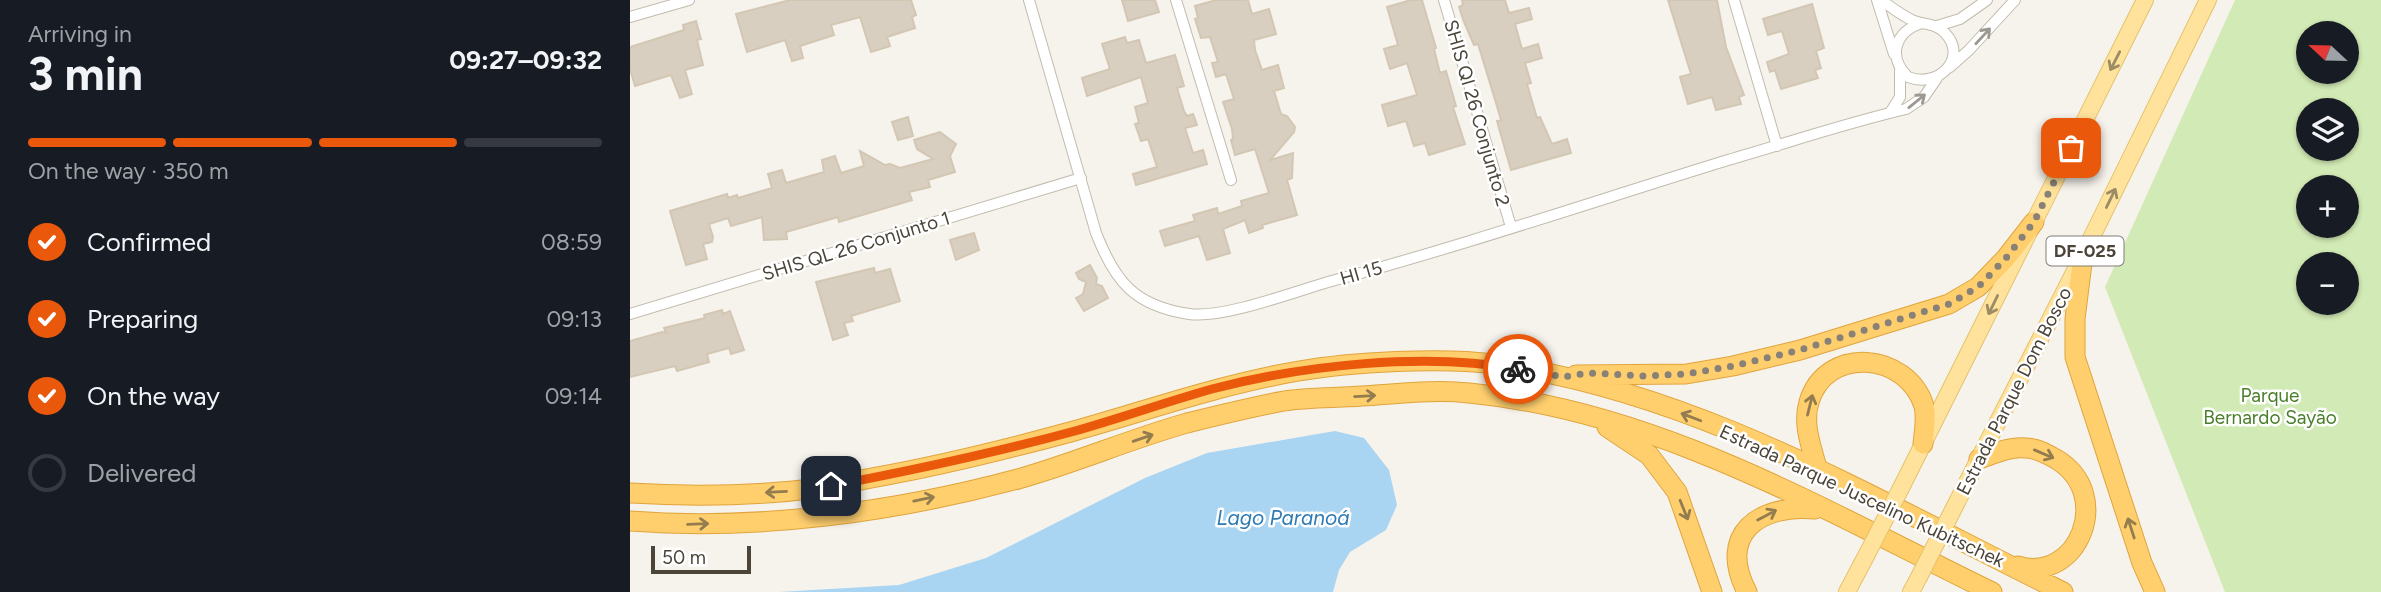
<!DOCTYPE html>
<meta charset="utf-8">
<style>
body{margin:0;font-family:Figtree,sans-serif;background:#20242c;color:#f1f3f6;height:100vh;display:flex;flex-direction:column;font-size:26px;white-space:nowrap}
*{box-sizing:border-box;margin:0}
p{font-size:23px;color:#9ea1a6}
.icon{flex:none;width:38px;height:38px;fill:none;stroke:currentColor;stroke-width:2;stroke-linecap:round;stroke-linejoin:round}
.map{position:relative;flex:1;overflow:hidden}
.side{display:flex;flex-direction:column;background:#171b24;width:630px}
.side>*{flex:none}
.needle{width:46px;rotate:292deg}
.tools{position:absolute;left:1666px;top:21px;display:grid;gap:14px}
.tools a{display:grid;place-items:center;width:63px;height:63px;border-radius:50%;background:#171b24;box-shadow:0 2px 5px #0004;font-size:35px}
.scale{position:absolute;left:21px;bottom:18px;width:100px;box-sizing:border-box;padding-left:7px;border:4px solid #4b4439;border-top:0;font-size:19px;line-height:24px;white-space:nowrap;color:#4b4439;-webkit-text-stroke:5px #fff;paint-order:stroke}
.pin{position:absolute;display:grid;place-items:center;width:60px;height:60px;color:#fff;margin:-30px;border-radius:14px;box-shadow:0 4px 10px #0006}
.courier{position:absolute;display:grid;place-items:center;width:70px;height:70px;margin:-35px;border:5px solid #ea580c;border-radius:50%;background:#fff;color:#222;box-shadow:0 2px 9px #0007}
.summary em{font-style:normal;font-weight:700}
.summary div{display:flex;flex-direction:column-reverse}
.summary{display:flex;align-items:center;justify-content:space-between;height:119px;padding:0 28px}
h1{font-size:46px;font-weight:700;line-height:52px}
.bar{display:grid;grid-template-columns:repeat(4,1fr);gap:10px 7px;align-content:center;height:84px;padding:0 28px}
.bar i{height:9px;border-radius:5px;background:#363941}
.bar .selected{background:#ea580c}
.bar p{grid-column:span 4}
ol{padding:0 28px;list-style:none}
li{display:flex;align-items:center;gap:21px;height:77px}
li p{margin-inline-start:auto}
li .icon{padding:7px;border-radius:50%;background:#ea580c;color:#fff;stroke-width:4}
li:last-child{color:#9ea1a6}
li i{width:38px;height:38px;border:4px solid #363941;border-radius:50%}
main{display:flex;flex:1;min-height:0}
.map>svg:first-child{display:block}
</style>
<main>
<section class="side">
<div class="summary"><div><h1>3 min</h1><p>Arriving in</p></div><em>09:27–09:32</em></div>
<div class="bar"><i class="selected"></i><i class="selected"></i><i class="selected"></i><i></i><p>On the way · 350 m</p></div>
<ol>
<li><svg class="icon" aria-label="check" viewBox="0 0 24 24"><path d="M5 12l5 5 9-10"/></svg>Confirmed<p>08:59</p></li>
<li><svg class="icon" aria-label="check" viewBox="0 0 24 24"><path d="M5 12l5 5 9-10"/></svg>Preparing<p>09:13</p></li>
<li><svg class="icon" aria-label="check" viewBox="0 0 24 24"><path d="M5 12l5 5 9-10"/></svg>On the way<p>09:14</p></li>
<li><i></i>Delivered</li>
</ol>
</section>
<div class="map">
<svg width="1751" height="592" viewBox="0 0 1751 592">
<rect width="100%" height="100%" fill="#f6f3ec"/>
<path fill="#d2eab5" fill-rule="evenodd" d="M1605 0H1751V592H1595L1475 287ZM1678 33H1717V72H1678ZM1678 110H1717V149H1678ZM1678 187H1717V226H1678ZM1678 264H1717V303H1678Z"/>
<path fill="#a9d4f2" d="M705 431 734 438 759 470 767 505 756 530 720 552 709 570 703 592H149L269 585 356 558 515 478 577 453Z"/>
<path fill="#d8cfc1" stroke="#d3c7b4" stroke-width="2" d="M160 0H281L286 15 282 17 285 28 257 37 260 46 241 52 230 17 201 25 204 35 170 46 173 58 162 61 155 40 117 52 106 14Z
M492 0H525L529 12 498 21Z
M586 0H618L622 14 639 9 646 34 624 40 625 50 632 70 648 65 654 88 644 91 651 114 657 116 665 127 664 132 640 160 663 153 662 178 657 180 667 215 632 225 633 228 619 233 615 220 593 229 600 253 577 260 569 236 535 246 530 231 565 221 563 215 587 208 588 214 612 206 611 201 639 193 625 149 605 155 601 140 603 139 602 129 593 102 604 99 596 74 586 77 582 63 588 62 580 37 571 38 565 19 568 18 565 6Z
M781 0H792L806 48 804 49 810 73 816 71 826 106 823 107 835 144 799 155 795 143 784 146 776 121 758 126 752 105 787 95 777 63 760 69 754 49 768 45 757 7Z
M832 0H875L879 13 899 8 902 19 885 24 892 49 908 44 912 58 895 63 901 83 897 84 907 118 910 117 922 144 937 139 941 153 881 170 867 121 871 120 866 103 848 44 844 45 834 22 829 7 833 5Z
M1038 0H1087L1096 47 1114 95 1109 97 1111 104 1086 110 1082 97 1058 104 1050 77 1061 74Z
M1182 4 1194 48 1186 51 1191 68 1185 70 1188 78 1151 89 1145 70 1140 72 1137 62 1159 54 1152 31 1138 35 1133 19Z
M66 21 71 39 67 40 73 65 55 70 62 94 50 98 41 75 5 86 0 69V47L54 30 53 25Z
M495 37 497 43 509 40 516 63 545 55 554 86 547 88 554 111 557 116 563 114 567 125 555 128 563 153 573 150 577 164 506 185 503 174 527 167 518 139 511 141 505 124 509 123 505 107 518 103 511 77 457 96 452 78 480 69 472 44Z
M278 117 283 136 268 140 262 122Z
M310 132 326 144 320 156 325 172 298 180 300 187 279 192 282 200 209 222 208 217 156 232 157 239 134 240 132 217 101 226 98 218 79 224 83 237 82 242 73 244 77 259 56 265 40 211 97 194 98 198 107 195 108 198 142 188 138 174 152 170 156 183 194 172 192 160 205 156 211 173 234 166 230 151 255 165 260 164 270 168 303 159 287 149 284 140Z
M344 233 349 250 326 260 320 240Z
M460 265 467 278 466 284 472 286 478 298 454 311 446 298 453 294 456 282 449 279 446 273Z
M244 268 245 273 260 269 270 301 221 316 223 321 214 323 218 335 203 340 186 282Z
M92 310 93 314 100 311 114 350 101 354 99 348 77 354 79 362 47 371 45 366 0 377V341L32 332 36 333 34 328 75 318 74 315Z"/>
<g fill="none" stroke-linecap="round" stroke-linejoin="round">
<g stroke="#c2bbae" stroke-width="12">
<path id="street" d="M399 0 466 233C485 282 505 306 559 314 592 319 664 292 698 282 832 246 965 201 1098 160 1157 143 1216 123 1276 109L1294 97 1307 78
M546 0 601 180
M814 0 881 227
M1104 0 1147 146
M1247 0 1264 54
M1251 0C1261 7 1272 16 1284 21 1295 25 1306 23 1315 33 1339 58 1308 89 1278 77 1257 57 1265 31 1292 23
M0 17 59 0
M1307 26 1330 19 1357 0
M1320 67 1339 50 1385 0
M1260 113 1270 97V70
M0 314 451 178"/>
</g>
<g stroke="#e6c16a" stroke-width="18">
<path id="primary" d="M1271 488 1515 0
M1328 500 1453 255 1578 0
M1217 592 1236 556
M1281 592 1289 577"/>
</g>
<g stroke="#e0a43c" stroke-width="21">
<path id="highway" d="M1453 255 1445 319V357L1512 563 1525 592
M946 375 1056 374 1103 366 1170 350 1319 304 1348 287 1376 258 1404 222
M977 427 1019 455 1047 492 1082 592
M1349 459C1364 454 1380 446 1396 448 1407 448 1417 454 1426 459 1485 494 1448 584 1388 566
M1188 471C1182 449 1172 424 1179 402 1196 345 1277 352 1294 406 1297 417 1294 433 1293 444
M0 493C49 496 101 496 150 492 183 490 215 483 247 477 313 465 378 449 444 431 519 410 592 384 669 371 721 362 811 357 864 364 1067 391 1251 503 1433 592
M0 521C127 531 265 512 388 479 445 463 500 439 557 423 589 415 622 407 654 401 679 397 707 398 732 396 767 394 804 389 839 393 1028 411 1195 511 1362 592
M1117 592C1087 534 1129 504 1185 509"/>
</g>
<use href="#street" stroke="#fff" stroke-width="10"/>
<use href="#primary" stroke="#ffe39c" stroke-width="16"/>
<use href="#highway" stroke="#ffcf6e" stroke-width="19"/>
<g stroke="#e6c16a" stroke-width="18" stroke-linecap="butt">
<path id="primary-bridge" d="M1236 556 1271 488
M1289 577 1328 500"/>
</g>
<use href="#primary-bridge" stroke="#ffe39c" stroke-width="16"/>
</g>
<defs><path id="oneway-shaft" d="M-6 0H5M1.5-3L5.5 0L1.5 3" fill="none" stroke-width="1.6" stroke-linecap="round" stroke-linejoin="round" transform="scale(1.75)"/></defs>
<g stroke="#9c9892">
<use href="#oneway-shaft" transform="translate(1353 36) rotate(-47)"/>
<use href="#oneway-shaft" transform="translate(1287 101) rotate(-39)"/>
</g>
<g stroke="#9c8c66">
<use href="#oneway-shaft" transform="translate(1485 61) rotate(117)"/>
<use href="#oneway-shaft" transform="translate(1481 198) rotate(-64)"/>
<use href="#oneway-shaft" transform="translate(1363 305) rotate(116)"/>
</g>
<g stroke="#937c4e">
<use href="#oneway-shaft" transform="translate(735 396) rotate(-3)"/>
<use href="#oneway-shaft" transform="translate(1180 405) rotate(-76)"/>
<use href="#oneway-shaft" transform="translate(1061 417) rotate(-159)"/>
<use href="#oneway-shaft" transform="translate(513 438) rotate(-19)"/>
<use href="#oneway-shaft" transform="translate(1414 454) rotate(23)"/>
<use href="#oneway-shaft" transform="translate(146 492) rotate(177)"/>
<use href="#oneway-shaft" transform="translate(294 499) rotate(-12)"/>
<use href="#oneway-shaft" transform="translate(1054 510) rotate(68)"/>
<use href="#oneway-shaft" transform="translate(1137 515) rotate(-28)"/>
<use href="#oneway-shaft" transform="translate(68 524) rotate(-2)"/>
<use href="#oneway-shaft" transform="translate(1501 528) rotate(-108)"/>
</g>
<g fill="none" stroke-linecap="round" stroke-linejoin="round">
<path stroke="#878178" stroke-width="7" stroke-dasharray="0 12.6" d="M888 369 933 377 959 373 1015 376 1056 374 1103 366 1170 350 1319 304 1348 287 1376 258 1404 222 1441 148"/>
<path stroke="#ea580c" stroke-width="9" d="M201 486C284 470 364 453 445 431 491 418 536 402 582 389 674 365 795 352 888 369"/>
</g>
<g text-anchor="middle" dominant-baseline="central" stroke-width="5" stroke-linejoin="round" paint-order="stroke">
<rect fill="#fff" stroke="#817c74" stroke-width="2" x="1416.5" y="236.5" width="77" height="29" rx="5"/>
<g font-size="18" font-weight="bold" fill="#4b4439">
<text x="1455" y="251">DF-025</text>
</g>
<g font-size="19" fill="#4b4439" stroke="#fff">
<text transform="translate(847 113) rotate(74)">SHIS QI 26 Conjunto 2</text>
<text transform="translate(226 246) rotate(-17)">SHIS QL 26 Conjunto 1</text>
<text transform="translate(731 273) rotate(-16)">HI 15</text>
<text transform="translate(1384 391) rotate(-63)">Estrada Parque Dom Bosco</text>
<text transform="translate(1232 496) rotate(25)">Estrada Parque Juscelino Kubitschek</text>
</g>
<g font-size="19" fill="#4a7f2a" stroke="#fff">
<text x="1640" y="395">Parque<tspan x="1640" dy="22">Bernardo Sayão</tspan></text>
</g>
<g font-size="21" font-style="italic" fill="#2e7ab2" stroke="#fff">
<text x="653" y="517">Lago Paranoá</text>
</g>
</g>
</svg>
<div class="tools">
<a><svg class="needle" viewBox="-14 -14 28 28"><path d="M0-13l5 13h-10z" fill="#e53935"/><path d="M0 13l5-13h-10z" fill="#9ea1a6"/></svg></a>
<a><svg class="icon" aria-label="layers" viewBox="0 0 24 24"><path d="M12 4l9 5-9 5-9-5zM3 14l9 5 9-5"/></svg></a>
<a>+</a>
<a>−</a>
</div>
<div class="scale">50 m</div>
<div class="pin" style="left:1441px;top:148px;background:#ea580c"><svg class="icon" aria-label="bag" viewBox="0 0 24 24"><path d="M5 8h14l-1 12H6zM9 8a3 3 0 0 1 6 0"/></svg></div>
<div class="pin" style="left:201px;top:486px;background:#1f2937"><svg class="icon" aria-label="home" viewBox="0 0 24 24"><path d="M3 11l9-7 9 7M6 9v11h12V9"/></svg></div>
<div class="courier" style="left:888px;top:369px"><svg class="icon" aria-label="bike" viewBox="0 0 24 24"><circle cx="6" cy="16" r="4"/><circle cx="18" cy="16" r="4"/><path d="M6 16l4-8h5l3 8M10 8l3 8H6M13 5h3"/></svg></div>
</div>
</main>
